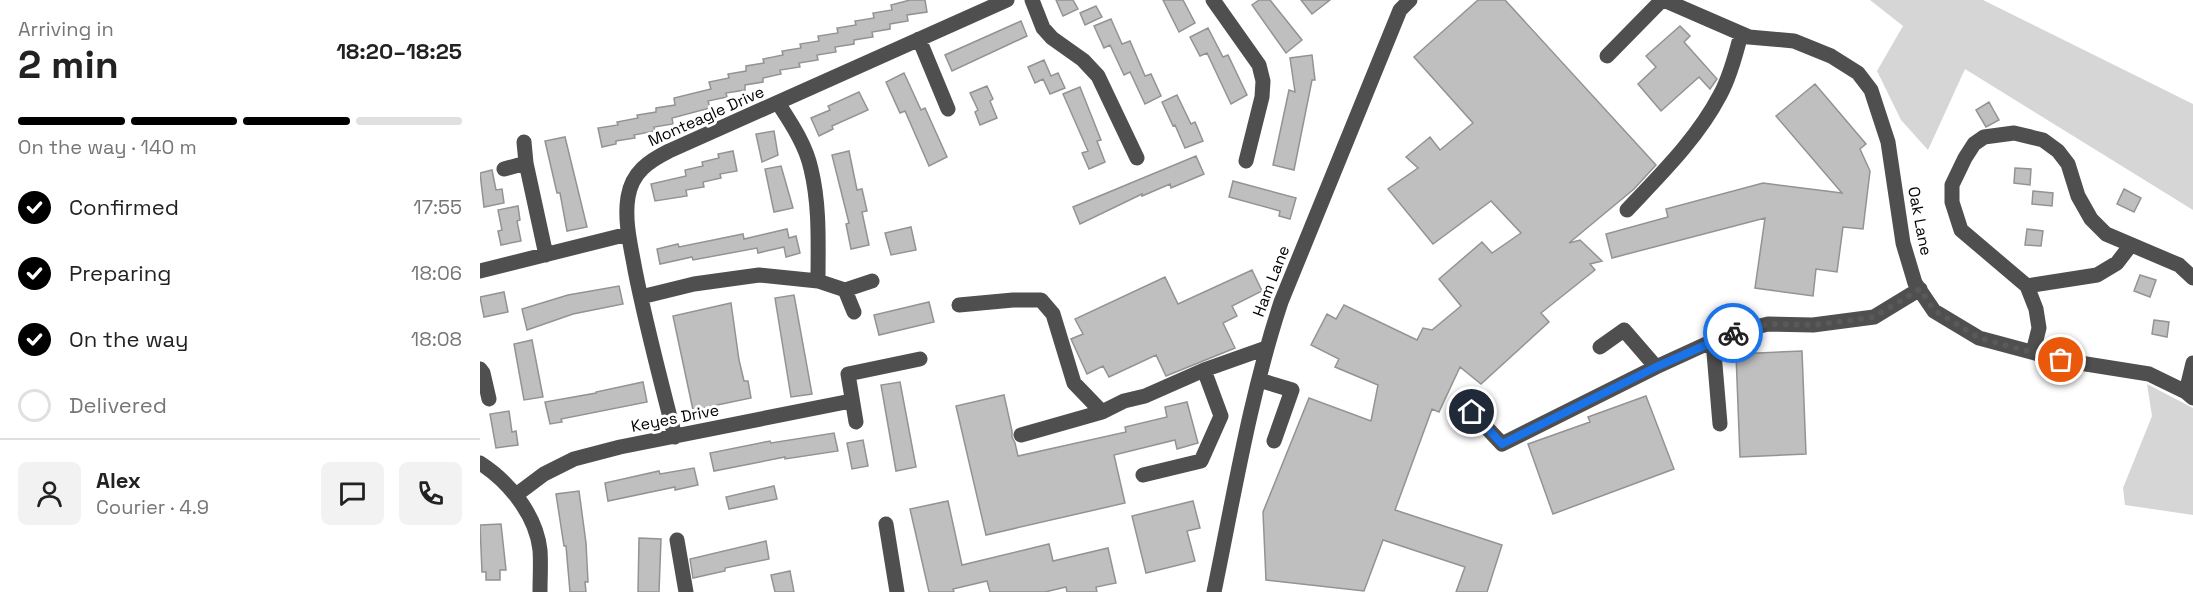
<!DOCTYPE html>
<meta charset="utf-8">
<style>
body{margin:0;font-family:"Space Grotesk",sans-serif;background:#f2f2f2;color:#222;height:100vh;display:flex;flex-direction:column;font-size:22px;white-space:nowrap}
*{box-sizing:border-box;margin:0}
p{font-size:20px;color:#767676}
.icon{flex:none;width:33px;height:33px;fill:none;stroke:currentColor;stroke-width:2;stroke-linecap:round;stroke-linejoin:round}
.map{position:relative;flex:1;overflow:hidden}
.side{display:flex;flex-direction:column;background:#fff;width:480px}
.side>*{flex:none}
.pin{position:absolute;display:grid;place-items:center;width:51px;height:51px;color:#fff;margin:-26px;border:3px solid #fff;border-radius:50%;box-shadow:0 2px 6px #0007}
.courier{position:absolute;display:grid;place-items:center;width:60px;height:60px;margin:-30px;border:4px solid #1a73e8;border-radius:50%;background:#fff;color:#222;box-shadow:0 2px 8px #0007}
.headline em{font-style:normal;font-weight:800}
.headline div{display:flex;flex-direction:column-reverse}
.headline{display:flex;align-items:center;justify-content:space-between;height:102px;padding:0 18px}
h1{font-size:39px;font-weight:800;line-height:45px}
.bar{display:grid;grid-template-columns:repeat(4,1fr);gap:9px 6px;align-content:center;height:72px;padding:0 18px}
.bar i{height:8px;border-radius:4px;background:#e0e0e0}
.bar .current{background:#000}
.bar p{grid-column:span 4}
.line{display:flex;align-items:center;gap:15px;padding:0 18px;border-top:2px solid #e0e0e0}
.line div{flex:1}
.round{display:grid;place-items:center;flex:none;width:63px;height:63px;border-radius:9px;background:#f2f2f2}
ol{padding:0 18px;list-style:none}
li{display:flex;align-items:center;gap:18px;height:66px}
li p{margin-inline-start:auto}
li .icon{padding:6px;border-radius:50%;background:#000;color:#fff;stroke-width:4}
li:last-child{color:#767676}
li i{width:33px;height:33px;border:3px solid #e0e0e0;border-radius:50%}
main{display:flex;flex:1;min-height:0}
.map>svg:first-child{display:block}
</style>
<main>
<section class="side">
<div class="headline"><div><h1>2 min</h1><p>Arriving in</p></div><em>18:20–18:25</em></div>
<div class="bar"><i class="current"></i><i class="current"></i><i class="current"></i><i></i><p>On the way · 140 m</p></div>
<ol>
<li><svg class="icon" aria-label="check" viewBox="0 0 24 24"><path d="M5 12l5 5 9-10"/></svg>Confirmed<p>17:55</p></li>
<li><svg class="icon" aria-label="check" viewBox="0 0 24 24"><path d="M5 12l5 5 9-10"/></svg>Preparing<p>18:06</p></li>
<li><svg class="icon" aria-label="check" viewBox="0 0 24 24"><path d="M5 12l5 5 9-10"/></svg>On the way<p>18:08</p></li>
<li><i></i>Delivered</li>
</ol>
<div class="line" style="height:108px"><a class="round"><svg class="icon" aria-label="person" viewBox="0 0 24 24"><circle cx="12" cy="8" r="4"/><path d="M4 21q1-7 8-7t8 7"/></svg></a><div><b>Alex</b><p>Courier · 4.9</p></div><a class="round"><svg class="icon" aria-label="chat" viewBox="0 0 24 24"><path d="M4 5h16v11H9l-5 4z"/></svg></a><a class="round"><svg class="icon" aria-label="phone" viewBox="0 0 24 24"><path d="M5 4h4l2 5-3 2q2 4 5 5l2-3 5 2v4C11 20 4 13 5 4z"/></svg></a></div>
</section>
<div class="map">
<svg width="1713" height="592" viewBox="0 0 1713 592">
<rect width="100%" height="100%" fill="#fff"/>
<path fill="#d6d6d6" d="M1390 0H1503L1713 104V210L1485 69 1448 150 1421 120 1397 71 1423 26Z
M1667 384 1713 408V515L1645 505 1643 488 1672 416Z"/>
<path fill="#bfbfbf" stroke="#939393" stroke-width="1.5" d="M430 0H445L447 12 427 15 428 21 410 24V29L392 32 393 37 374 40V44L355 47 356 52 337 55 338 60 319 63 320 67 300 70 301 74 283 78V82L265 85V90L246 93 247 97 228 101 230 108 192 118 193 124 174 127 175 131 154 135 155 138 136 141V144L122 147 118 128 138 125 137 122 158 118 157 115 176 112V108L195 105 194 98 231 89 229 82 249 78 248 74 266 71V66L284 63 283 59 303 55 302 51 321 48 320 44 339 41 338 36 358 33 357 28 376 25 375 21 394 18 393 13 412 10 411 5Z
M576 0H593L598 9 583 16Z
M683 0H703L715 23 699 32Z
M779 0H790L822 40 806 53 772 5Z
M821 0H850L832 14Z
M998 0H1025L1176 165 1154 189 1089 243 1100 240 1122 261 1110 264 1115 270 1061 313 1069 322 1001 384 980 367 959 412 952 409 915 510 1022 545 1007 592H976L985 567 903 540 884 591 786 580 783 512 829 398 891 421 898 385 855 367 859 359 831 345 847 314 856 319 864 305 937 340 943 328 952 330 981 306 959 279 1002 242 1012 253 1041 233 1011 201 953 244 908 189 938 168 926 157 950 137 960 150 993 123 934 57Z
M616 6 622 17 605 25 600 13Z
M631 19 642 44 650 41 665 76 671 74 681 96 665 104 650 72 644 75 630 45 624 48 614 26Z
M541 21 547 36 472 71 465 55Z
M1200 26 1210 36 1204 42 1237 79 1230 89 1219 77 1181 111 1158 84 1176 67 1166 56Z
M728 28 743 57 748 55 767 95 751 104 727 53 720 56 710 37Z
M832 55 835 80H832L814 170 793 165 809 90 815 92 810 58Z
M564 60 571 76 578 73 585 88 570 94 563 79 555 83 548 67Z
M424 73 441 110 445 108 467 157 449 166 425 111 420 113 406 82Z
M1335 84 1386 144 1380 149 1390 171 1383 229 1363 227 1357 272 1336 269 1333 296 1275 288 1285 218 1132 258 1126 234 1188 217 1186 209 1283 183 1362 193 1296 116Z
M507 86 513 99 510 101 517 118 500 125 495 112 498 110 490 93Z
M600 87 621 140 617 141 625 162 609 169 602 153 608 151 583 94Z
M379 92 388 110 352 126 353 129 339 136 331 118 350 110 348 106Z
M697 95 711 124 715 122 723 141 705 148 695 125 693 126 682 102Z
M1509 102 1519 120 1506 127 1496 110Z
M294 131 298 155 282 162 276 134Z
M85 137 107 227 87 231 80 193H77L65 141Z
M253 151 257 171 240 174 241 178 223 182 224 187 206 190 207 196 175 201 171 184 206 176 205 170 223 166 222 162 239 158 238 154Z
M369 151 377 190 382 189 387 211 382 212 389 245 371 249 366 224 369 223 352 155Z
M716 156 724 174 691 188 690 184 662 196V194L600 224 593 207Z
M301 166 313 208 294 212 285 169Z
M1535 168 1551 169 1550 185 1534 183Z
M12 170 16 190 22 189 24 203 4 207 0 173Z
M753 181 816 198 810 219 799 216 800 211 749 197Z
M1644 189 1661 198 1654 212 1637 204Z
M1553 191 1573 193 1572 206 1552 204Z
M38 206 40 220 37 221 41 241 21 245 18 231 22 230 18 210Z
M431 227 436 250 411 255 405 233Z
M307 229 309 238 316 236 320 253 306 257 304 247 278 253 277 248 213 260 212 257 180 264 177 249 198 244 199 247 263 234 264 239Z
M1547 229 1563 231 1561 246 1545 245Z
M772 270 782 291 752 306 757 316 743 323 755 348 686 376 676 355 629 377 623 366 607 374 591 339 603 334 595 319 685 277 698 304Z
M1660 275 1676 280 1670 297 1654 291Z
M139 286 143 304 93 314 47 330 42 309 88 295Z
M24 292 28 312 4 317 0 297Z
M314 295 332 394 311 397 295 298Z
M449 302 454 322 399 335 394 315Z
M251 303 259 360 264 381H268L271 398 213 410 193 316Z
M1674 320 1689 322 1687 337 1672 334Z
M52 340 63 397 44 400 34 344Z
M1322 351 1326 454 1260 457 1256 354Z
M163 382 167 402 81 419 82 422 70 424 65 402 116 393V392Z
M420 382 436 467 416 471 401 385Z
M524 395 532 431V437L535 443 538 456 646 432 645 427 687 417 685 407 707 402 718 443 697 449 695 440 634 455 645 503 506 535 476 406Z
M1166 396 1194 469 1073 514 1048 444 1110 422 1108 417Z
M29 411 32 432 36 431 38 445 16 448 10 414Z
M354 433 358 451 305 459V457L234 471 230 453 290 441 291 443Z
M383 440 388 466 372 469 367 443Z
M214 468 218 485 195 490V487L128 501 125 483 179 471 180 474Z
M294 486 297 499 249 509 246 497Z
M99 491 106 543 108 582H105L106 592H90L86 546H84L76 494Z
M468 501 482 565 569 544 573 561 628 548 636 583 616 587 617 592H587L586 587 565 592H510L507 581 473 589 474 592H449L430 509Z
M713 501 720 528 707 531 715 561 666 573 652 516Z
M21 524 26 570H20V580H6V572H2L0 525Z
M159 538 181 539 179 592H158Z
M286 541 289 559 245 568V571L213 578 210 559Z
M310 571 314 592H295L291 575Z"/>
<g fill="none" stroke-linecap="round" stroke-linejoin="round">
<path stroke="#4f4f4f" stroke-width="15" d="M552 0 563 28 572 38 603 60 618 76 657 158
M733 0 779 65 783 81 782 97 766 161
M1184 0 1269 37 1314 41 1351 56 1378 73 1391 90 1408 142 1423 243 1435 283 1454 311 1499 338 1581 360 1669 374 1706 392 1713 398
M439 39 468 109
M1127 56 1182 0
M298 103C311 123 326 145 331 169 340 206 338 244 338 281
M44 142 46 163 66 255
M24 169 46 163
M1147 210C1180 175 1217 139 1240 95 1250 77 1256 54 1261 34
M0 271 148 234
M1547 286 1617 275 1637 263 1650 246
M365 290 374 312
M161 297 214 284 279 275 338 281 365 290 392 281
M479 305 533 300H561L573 314 594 383 622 412
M1233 341 1240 424
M1120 347 1144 330 1176 367
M1553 352 1559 328 1556 309 1547 286 1481 230 1472 202V185L1485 158 1494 144 1504 137 1534 133 1563 140 1578 151 1588 164 1598 196 1611 219 1626 234 1699 265 1713 278
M0 369 3 373 9 399
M779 380 812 390 794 441
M1706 392 1713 363
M992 412 1022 444 1176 367 1248 334 1288 324 1333 325 1394 317 1440 289
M376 422 368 374 440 359
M541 435 622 412 644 401 665 396 724 370 786 348
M195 437C181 381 166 326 155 270 151 247 144 221 148 197 152 172 169 161 189 151L527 0
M0 463C28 481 56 514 60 550 61 563 60 578 60 592
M663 475 721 461 741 416 724 370
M36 495 64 474 94 459 140 447 371 401
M406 524 417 592
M197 540 206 592
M734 592C754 495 770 396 801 302L920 10 930 0"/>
</g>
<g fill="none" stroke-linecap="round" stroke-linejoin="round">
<path stroke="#595959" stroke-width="6" stroke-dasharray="0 10.8" d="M1253 333 1288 324 1334 325 1394 317 1440 289 1454 310 1499 338 1581 360"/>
<path stroke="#1a73e8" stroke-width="8" d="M992 412 1022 444 1176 367 1253 333"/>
</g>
<g text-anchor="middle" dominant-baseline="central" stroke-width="6" stroke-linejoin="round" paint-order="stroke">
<g font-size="16" fill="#000" stroke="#fff">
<text transform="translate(226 116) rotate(-24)">Monteagle Drive</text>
<text transform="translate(1440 221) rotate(79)">Oak Lane</text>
<text transform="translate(791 281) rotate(-69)">Ham Lane</text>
<text transform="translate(195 418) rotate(-11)">Keyes Drive</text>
</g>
</g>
</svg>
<div class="pin" style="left:1581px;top:360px;background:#ea580c"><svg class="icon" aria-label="bag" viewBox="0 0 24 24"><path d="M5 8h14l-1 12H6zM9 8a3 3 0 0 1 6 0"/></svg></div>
<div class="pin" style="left:992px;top:412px;background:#1f2937"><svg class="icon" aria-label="home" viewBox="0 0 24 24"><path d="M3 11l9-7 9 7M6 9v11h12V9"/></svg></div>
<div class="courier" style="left:1253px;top:333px"><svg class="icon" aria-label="bike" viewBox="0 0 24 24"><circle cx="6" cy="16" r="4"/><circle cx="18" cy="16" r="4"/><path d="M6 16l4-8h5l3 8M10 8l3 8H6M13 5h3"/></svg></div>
</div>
</main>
